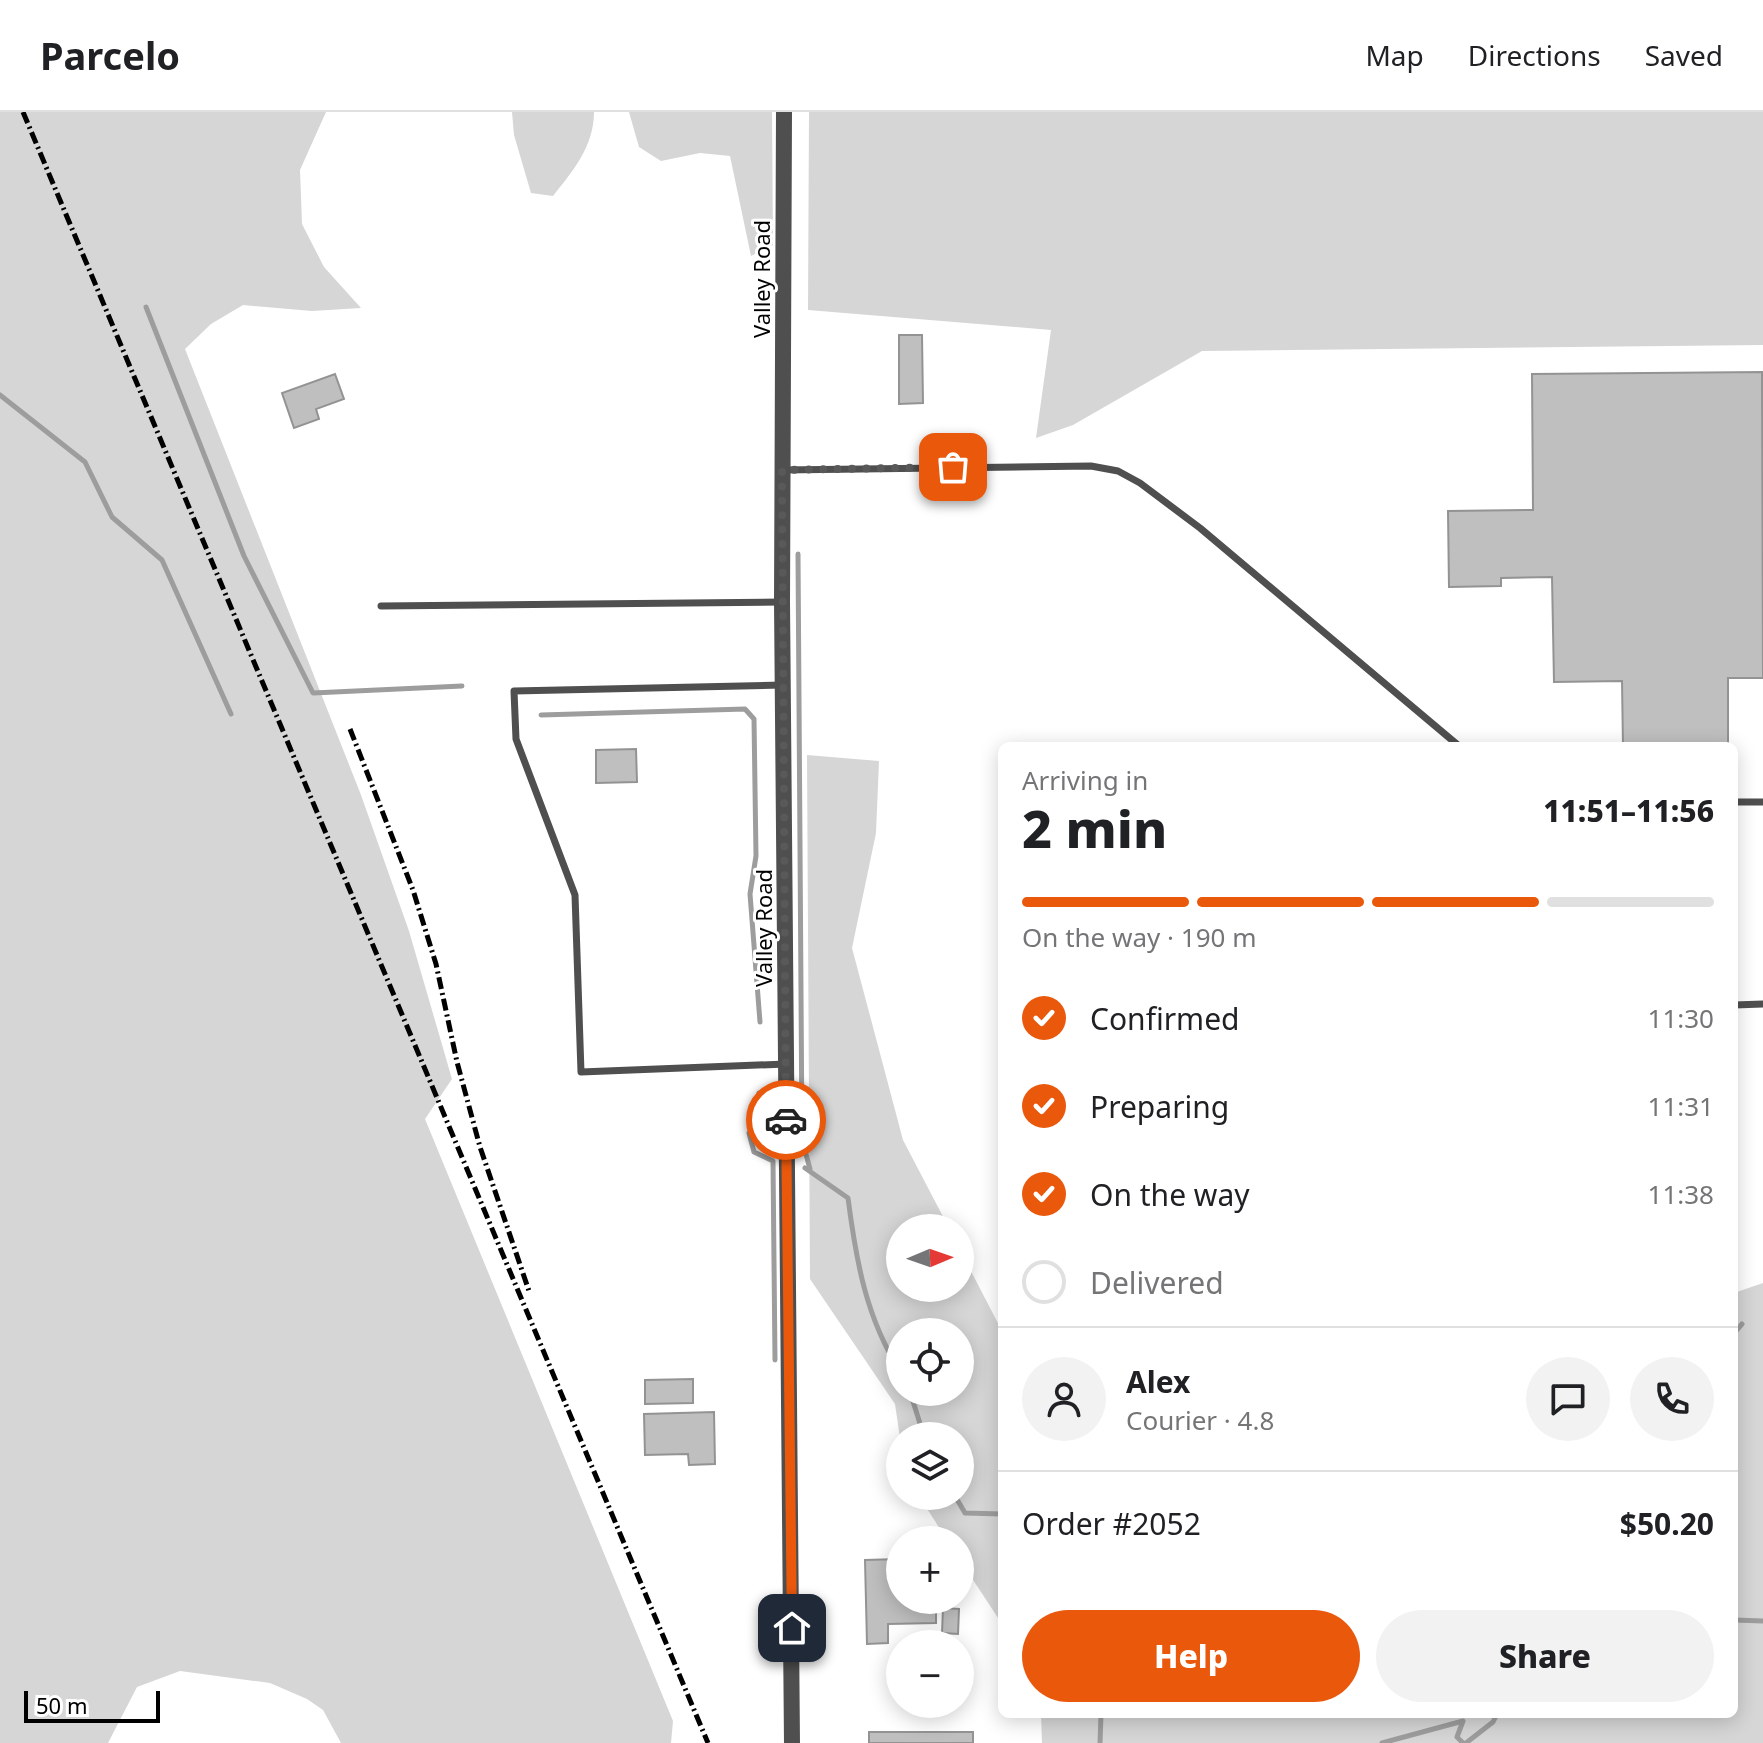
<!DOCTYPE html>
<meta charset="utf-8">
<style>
body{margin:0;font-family:"Noto Sans",sans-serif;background:#f2f2f2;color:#202124;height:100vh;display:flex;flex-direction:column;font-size:30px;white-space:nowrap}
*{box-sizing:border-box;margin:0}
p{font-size:26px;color:#757577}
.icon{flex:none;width:44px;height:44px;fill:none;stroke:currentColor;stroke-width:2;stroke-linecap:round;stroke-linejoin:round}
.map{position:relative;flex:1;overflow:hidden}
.sheet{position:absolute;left:998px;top:630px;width:740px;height:976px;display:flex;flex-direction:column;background:#fff;border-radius:12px;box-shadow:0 4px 20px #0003}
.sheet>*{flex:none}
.needle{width:52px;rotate:88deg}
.fabs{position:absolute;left:886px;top:1102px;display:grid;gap:16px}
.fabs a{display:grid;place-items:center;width:88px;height:88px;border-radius:50%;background:#fff;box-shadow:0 4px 20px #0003;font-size:40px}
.scale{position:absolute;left:24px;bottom:20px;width:136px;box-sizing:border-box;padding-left:8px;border:4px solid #000;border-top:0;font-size:22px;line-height:28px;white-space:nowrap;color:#000;-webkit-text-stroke:6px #fff;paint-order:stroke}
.pin{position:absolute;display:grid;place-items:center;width:68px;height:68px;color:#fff;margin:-34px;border-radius:16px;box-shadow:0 4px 12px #0006}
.courier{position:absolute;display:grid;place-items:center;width:80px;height:80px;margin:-40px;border:6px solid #ea580c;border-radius:50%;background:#fff;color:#222;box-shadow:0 2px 10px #0007}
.head em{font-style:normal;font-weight:800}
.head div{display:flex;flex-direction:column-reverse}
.head{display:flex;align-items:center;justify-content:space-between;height:136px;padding:0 24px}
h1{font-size:52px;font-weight:800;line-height:60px}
.bar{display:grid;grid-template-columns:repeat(4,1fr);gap:12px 8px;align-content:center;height:96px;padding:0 24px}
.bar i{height:10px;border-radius:6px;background:#e0e0e0}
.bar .active{background:#ea580c}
.bar p{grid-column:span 4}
.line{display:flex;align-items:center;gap:20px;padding:0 24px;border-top:2px solid #e0e0e0}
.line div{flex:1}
.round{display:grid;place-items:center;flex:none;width:84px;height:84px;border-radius:42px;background:#f2f2f2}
ol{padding:0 24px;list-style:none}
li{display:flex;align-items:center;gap:24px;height:88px}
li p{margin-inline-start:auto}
li .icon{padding:8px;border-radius:50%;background:#ea580c;color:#fff;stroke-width:4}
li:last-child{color:#757577}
li i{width:44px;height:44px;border:4px solid #e0e0e0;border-radius:50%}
.cta{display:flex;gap:16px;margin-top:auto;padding:16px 24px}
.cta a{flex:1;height:92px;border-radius:48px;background:#ea580c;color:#fff;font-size:32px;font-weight:800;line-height:92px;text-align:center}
.cta a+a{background:#f2f2f2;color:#202124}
header{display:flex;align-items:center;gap:48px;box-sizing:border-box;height:112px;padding:0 40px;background:#fff;border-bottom:2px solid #e0e0e0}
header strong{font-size:38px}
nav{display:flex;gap:44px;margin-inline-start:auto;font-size:28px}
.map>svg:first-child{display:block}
</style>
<header>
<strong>Parcelo</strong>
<nav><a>Map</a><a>Directions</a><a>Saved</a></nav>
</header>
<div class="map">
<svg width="1763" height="1631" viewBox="0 0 1763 1631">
<rect width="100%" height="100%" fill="#fff"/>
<path fill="#d6d6d6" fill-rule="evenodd" d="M0 0H326L300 58 302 112 324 155 361 196 312 199 243 193 211 212 185 237 361 683 409 819 452 967 425 1007 673 1609 671 1631H341L323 1598 307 1587 270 1571 180 1559 137 1575 108 1631H0Z
M512 0H594C594 34 573 59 553 84L531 81 514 23Z
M629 0H772L773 133 751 144 730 44 700 41 661 49 639 35Z
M809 0H1763V233L1202 239 1073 313 1036 326 1051 218 808 198Z
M807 643 879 649 876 721 852 836 903 1028 949 1116H900V1176H960V1138L1002 1219V1512L960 1448V1428H947L919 1384H960V1324L900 1326 895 1292 810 1167ZM960 1220V1280H900V1220Z
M1763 1171V1631H1042L1041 1602H1734V1181Z"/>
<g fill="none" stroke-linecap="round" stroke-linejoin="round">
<path stroke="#9d9d9d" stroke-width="5" d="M146 195 244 444 313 581 462 574
M0 283 85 350 112 405 162 448 231 602
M798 442 802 1027 810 1057
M541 603 745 597 754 607 756 744 750 782 760 910
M759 981V1008L749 1021 754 1040 773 1049 775 1248
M805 1056 848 1086C856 1148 866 1206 900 1259
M1734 1221 1742 1212
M910 1280 924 1324
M955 1384 965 1401 1002 1402
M1734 1508 1763 1509
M1100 1631 1101 1602
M1382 1631 1463 1609 1457 1625 1463 1631
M1466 1631 1493 1610 1497 1602"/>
</g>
<path fill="#bfbfbf" stroke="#939393" stroke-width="2" d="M899 223H922L923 291 899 292Z
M1762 260 1763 566H1728V634H1623L1622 569 1554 570 1552 465 1501 466V474L1449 475 1448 399 1533 398 1532 262Z
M335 262 344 287 316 297 319 307 294 316 282 281Z
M636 637 637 670 596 671V638Z
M693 1267V1291L645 1292V1268Z
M714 1300 715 1352 689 1353 688 1342 645 1343 644 1302Z
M900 1447V1488H936V1511L888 1512V1531L867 1532 865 1448Z
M943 1496 959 1497 958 1522 942 1521Z
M869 1620H973V1631H869Z"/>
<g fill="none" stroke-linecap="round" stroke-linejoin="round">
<path stroke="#4f4f4f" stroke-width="7" d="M783 358 1091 354 1118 359 1140 371 1200 416 1459 634
M381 494 782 490
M782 573 514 579 516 627 575 783 581 960 786 952
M1734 690H1763
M1734 893 1763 892"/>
<path stroke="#4f4f4f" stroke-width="16" d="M784 0 782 490 792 1631"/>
<path stroke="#000" stroke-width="5" stroke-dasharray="12 4 2 4" stroke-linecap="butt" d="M23 0 708 1631
M350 617 413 778 436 852 457 950 480 1035 529 1179"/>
</g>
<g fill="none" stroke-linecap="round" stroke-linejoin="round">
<path stroke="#595959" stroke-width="8" stroke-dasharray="0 14.4" d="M786 1008 782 358 953 355"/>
<path stroke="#ea580c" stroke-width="10" d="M786 1008 792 1516"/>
</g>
<g text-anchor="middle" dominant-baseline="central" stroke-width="6" stroke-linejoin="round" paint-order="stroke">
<g font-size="22" fill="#000" stroke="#fff">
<text transform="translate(761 167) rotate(-90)">Valley Road</text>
<text transform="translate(763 816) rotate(-90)">Valley Road</text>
</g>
</g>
</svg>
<div class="fabs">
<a><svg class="needle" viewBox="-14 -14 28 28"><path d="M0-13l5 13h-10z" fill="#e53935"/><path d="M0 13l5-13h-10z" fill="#757577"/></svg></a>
<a><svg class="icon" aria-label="locate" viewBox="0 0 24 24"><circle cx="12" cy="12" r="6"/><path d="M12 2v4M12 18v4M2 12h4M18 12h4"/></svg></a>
<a><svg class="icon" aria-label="layers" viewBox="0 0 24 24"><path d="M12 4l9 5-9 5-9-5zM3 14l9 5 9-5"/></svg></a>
<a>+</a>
<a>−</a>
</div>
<div class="scale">50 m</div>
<div class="pin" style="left:953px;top:355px;background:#ea580c"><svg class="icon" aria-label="bag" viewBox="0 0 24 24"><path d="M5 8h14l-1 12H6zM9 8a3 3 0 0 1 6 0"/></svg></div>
<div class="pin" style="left:792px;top:1516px;background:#1f2937"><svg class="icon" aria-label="home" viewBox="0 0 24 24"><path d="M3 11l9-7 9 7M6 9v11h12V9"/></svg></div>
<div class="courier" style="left:786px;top:1008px"><svg class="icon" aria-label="car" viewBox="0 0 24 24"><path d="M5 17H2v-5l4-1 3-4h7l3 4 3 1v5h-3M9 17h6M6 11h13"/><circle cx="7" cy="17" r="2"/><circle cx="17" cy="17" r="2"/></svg></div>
<section class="sheet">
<div class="head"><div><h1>2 min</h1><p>Arriving in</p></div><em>11:51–11:56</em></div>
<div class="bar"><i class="active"></i><i class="active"></i><i class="active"></i><i></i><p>On the way · 190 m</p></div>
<ol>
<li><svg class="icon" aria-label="check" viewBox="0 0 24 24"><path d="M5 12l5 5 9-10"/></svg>Confirmed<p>11:30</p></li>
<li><svg class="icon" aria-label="check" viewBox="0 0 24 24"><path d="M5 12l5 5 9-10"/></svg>Preparing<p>11:31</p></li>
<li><svg class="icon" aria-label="check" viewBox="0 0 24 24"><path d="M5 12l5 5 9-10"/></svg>On the way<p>11:38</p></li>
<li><i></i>Delivered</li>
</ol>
<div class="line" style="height:144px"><a class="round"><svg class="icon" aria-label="person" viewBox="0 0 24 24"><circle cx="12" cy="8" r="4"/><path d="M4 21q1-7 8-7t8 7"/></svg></a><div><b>Alex</b><p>Courier · 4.8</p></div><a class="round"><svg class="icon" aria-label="chat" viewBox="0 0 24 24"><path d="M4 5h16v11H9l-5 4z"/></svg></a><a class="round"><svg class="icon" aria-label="phone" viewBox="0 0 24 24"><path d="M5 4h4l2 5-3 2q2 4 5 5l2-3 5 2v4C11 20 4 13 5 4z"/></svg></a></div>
<div class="line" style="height:104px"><div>Order #2052</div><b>$50.20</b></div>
<div class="cta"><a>Help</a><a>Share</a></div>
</section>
</div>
